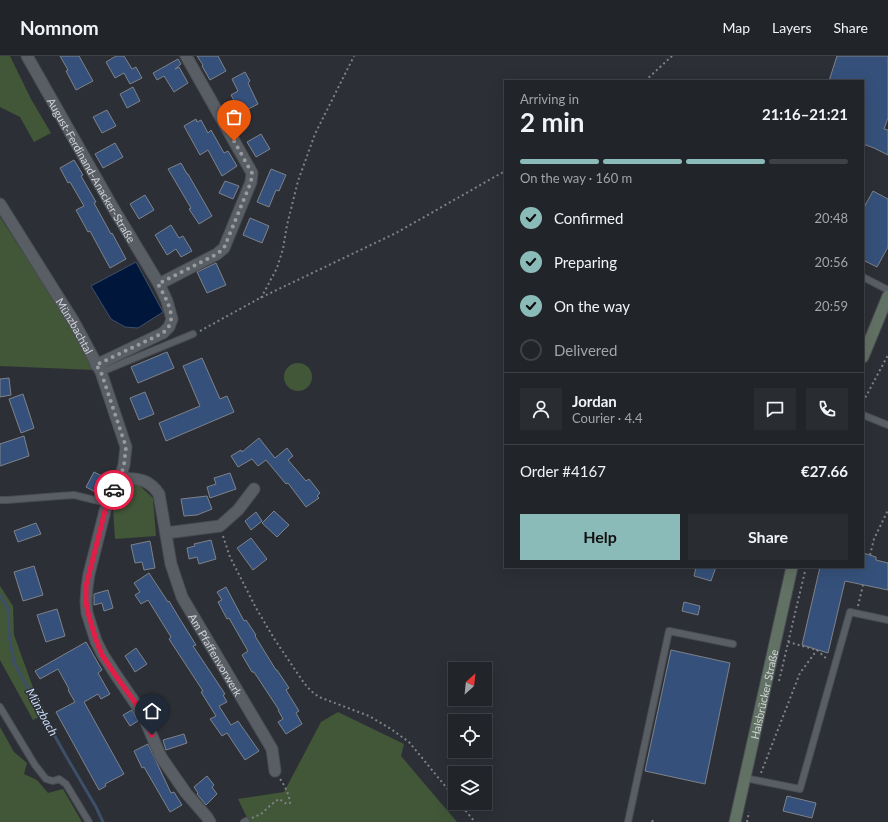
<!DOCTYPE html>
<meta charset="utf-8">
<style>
body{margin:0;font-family:Lato,sans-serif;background:#292c30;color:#f1f3f6;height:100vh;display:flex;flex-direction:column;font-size:15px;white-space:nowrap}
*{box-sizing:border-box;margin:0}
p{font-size:13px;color:#a2a4a8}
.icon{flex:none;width:22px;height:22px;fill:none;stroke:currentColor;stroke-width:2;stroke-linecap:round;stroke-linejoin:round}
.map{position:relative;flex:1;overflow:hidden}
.drawer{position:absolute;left:504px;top:24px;width:360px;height:488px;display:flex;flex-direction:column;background:#212428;border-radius:0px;box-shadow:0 4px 16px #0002,0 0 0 1px #3e4145}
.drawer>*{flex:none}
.needle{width:26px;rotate:27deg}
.controls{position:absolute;left:448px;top:606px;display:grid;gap:8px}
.controls a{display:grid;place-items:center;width:44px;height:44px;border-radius:0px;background:#212428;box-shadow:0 4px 16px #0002,0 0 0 1px #3e4145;font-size:20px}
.pin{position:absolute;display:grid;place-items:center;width:34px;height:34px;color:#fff;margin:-41px -17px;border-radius:50% 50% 50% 0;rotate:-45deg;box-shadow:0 0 4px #0007}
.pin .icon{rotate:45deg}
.courier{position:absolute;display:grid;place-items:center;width:40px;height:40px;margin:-20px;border:3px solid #e11d48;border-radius:50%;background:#fff;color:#222;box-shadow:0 1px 5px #0007}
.overview em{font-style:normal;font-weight:700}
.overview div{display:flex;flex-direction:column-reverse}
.overview{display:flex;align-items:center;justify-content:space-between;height:68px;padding:0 16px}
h1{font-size:26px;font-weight:700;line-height:30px}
.bar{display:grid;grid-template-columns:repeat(4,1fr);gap:6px 4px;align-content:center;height:48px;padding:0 16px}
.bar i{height:5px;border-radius:3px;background:#3e4145}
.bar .active{background:#8bbbb9}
.bar p{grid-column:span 4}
.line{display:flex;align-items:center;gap:10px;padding:0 16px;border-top:1px solid #3e4145}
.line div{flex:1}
.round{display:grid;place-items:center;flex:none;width:42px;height:42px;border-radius:0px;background:#292c30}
ol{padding:0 16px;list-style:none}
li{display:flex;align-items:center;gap:12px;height:44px}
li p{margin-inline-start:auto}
li .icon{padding:4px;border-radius:50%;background:#8bbbb9;color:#111;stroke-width:4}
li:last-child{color:#a2a4a8}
li i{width:22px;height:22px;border:2px solid #3e4145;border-radius:50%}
.action{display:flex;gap:8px;margin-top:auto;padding:8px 16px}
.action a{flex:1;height:46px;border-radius:0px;background:#8bbbb9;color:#111;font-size:16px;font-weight:700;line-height:46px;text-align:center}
.action a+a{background:#292c30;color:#f1f3f6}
header{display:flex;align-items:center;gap:24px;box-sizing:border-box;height:56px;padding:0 20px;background:#212428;border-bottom:1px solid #3e4145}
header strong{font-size:19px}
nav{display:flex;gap:22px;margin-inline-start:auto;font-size:14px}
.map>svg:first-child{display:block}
</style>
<header>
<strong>Nomnom</strong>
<nav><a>Map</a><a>Layers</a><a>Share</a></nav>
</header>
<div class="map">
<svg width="888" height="766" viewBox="0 0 888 766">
<rect width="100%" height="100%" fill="#2c3036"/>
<path fill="#425638" d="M0 0H10L31 43 51 77 34 86 20 61 0 51Z
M0 161 75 277 94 314 0 310Z
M284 321a14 14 0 1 1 28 0a14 14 0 1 1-28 0Z
M131 426 138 428 153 442 156 480 115 483 113 453 125 428Z
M0 530 13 550 14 579 35 637 46 657 33 664 0 604Z
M338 656 404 688 401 700 457 766H249L238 743 284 736 321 666Z
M0 671 14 696 27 707 24 718 37 724 48 737 63 733 82 766H0Z"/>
<path fill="#00163a" stroke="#3e4f69" d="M136 206 163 256 138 272 125 271 111 263 91 230Z"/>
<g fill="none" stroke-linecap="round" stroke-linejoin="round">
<path stroke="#3e4f69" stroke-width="3" d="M0 539 8 553 9 579 14 607 66 700 96 751 103 766"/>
</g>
<path fill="#35517b" stroke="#7e8289" d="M60 0H79L93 25 76 34 66 15 68 14Z
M116 0H124L132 13 136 11 142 22 130 28 124 17 115 22 106 6Z
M197 0H218L226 15 210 24 202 10 203 9Z
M837 0H888V62L884 73 888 74V99L874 92 863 88V25H829Z
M178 3 181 8 175 13 179 11 188 27 174 36 164 20 157 24 153 17Z
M245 16 250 25 248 27 258 48 241 57 231 39 238 35 232 23Z
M133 31 140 45 127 52 120 38Z
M107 54 116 70 102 77 93 61Z
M196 63 197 66 201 64 208 77 211 74 224 97 228 95 237 110 222 120 208 94 200 99 184 70Z
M261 78 270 93 256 101 247 86Z
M115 87 123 101 103 112 95 98Z
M74 104 83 119 81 120 96 146 94 147 111 178 112 177 126 203 110 212 90 175 88 176 76 154 84 150 70 126 68 127 60 112Z
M181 107 187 118H188L212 160 199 168 189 153 191 152 168 113Z
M271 113 286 119 279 135 276 134 269 151 257 146Z
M225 125 239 130 233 143 219 137Z
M873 135 888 143V191L877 211 863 204V153Z
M145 139 154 154 139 163 130 148Z
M250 162 269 170 262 187 243 179Z
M171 169 179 182 183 180 192 195 181 201 176 193 167 199 155 179Z
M216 207 226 229 207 237 197 216Z
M167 296 174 312 138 327 131 311Z
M202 302 220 343 227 340 234 356 166 385 159 367 200 350 183 310Z
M9 322 11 339 0 341V323Z
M145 336 154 358 139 364 130 342Z
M23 338 34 372 21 377 9 343Z
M24 380 29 400 0 410V388Z
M259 382 275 402 287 392 293 400 288 404 306 425 309 423 320 437 317 440 319 442 306 451 288 427 286 428 266 404 258 410 252 403 238 411 231 400 241 394 242 396Z
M94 416 108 423 101 439 86 431Z
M230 417 236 433 210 442 207 431 216 428 214 422Z
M207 440 212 453 197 459 184 460 181 443Z
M274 455 289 469 277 481 262 467Z
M256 456 262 465 251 474 245 465Z
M36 467 41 478 18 486 14 475Z
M251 482 267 503 253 514 237 492Z
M211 484 216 503 199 508 197 501 189 503 187 492 195 490 194 488Z
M150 485 155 512 144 514 142 506 135 507 131 489Z
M863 497 876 501V504L888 507V534L845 525 828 597 802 589 820 511H863Z
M34 510 43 539 23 545 14 516Z
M696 511H716L711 525 694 520Z
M149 517 168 546 169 545 178 560 196 589 193 590 225 638 223 639 227 646 219 650 231 669 238 665 259 695 245 704 227 677 222 680 210 663 216 660 201 636 203 635 169 583 171 581 148 544 141 548 135 539 140 536 134 527Z
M226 531 244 565 246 564 256 579 255 580 276 614H277L289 632 286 634 299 655 296 657 302 668 286 678 278 666 283 663 278 654H279L254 616H252L242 599 248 595 229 562 227 563 218 546 222 544 217 536Z
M108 534 113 552 104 555 102 547 94 549V538Z
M684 546 700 550 698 559 682 555Z
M57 553 65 580 46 586 37 559Z
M86 586 102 614 98 617 110 638 101 643 98 638 84 646 124 718 105 728 106 730 99 734 56 656 75 646 68 634 69 633 58 613 40 623 35 615Z
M136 592 147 608 135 616 125 600Z
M671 594 730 607 705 728 645 715Z
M132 654 138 665 130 670 123 659Z
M184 678 187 687 166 694 163 684Z
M148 688 171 737 174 736 182 749 170 756 144 711 142 712 134 695Z
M207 720 214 729 212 731 217 738 206 749 197 738 198 737 194 731Z
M787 740 816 747 812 762 783 755Z"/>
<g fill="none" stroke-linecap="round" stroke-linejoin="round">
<g stroke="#494c51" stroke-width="8">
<path id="service" d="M863 221 888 234
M101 316 193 278
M863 359 888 369
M0 444H7L59 440 74 439 107 447
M0 651 35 709 46 723 53 725 59 723 66 728 89 766
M745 722 800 733 850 556 888 564
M244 766 246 765
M628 766 669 575 733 588"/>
</g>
<g stroke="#494c51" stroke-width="13">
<g id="minor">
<path id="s1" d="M27 0 112 150 159 228 167 245 172 263 169 271 163 277 96 309"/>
<path id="s2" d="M0 148 74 266 101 316 126 391 124 409 120 422 107 447 89 518 87 531 86 546 87 557 96 585 103 599 116 619 142 657 161 701 186 737 207 761 210 766"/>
<path d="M159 228 217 198 224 192 251 126 252 117 247 108 186 0"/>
<path id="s3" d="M120 422C138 423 148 422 159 438L171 508 182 541 272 693 275 715"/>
<path d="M166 477 220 470 238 454 254 433"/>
</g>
</g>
<g stroke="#494c51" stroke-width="13">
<g id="secondary">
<path d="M863 301 888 240"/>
<path id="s4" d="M735 766 792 511"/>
</g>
</g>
<path stroke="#7f8287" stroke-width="2" stroke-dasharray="2 3" stroke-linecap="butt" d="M645 25 672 0
M261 242 277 212 283 193 287 169 298 125 315 78 354 0
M200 275 260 242 396 177 505 115
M863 346 888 299
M223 480 230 501 256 552 275 584 304 627 311 635 319 641 369 660 391 673 409 686 455 742
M870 499 874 483 888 454
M858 550 863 529
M788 586 817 594 828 604
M779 625 806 511
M761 717 800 617 817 594
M459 747 475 766
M252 762 261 758 272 748 279 743 287 748 290 747C289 738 285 730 280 723
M652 766 653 764
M747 766 749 756"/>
<use href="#service" stroke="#595e64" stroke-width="6"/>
<use href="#minor" stroke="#595e64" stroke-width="11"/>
<use href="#secondary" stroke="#617163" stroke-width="11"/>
</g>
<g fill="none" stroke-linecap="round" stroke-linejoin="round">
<path stroke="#979a9f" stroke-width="4" stroke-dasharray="0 7.2" d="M114 434 120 422 124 409 126 391 101 316 96 309 163 277C165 275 168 273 169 270 176 258 164 239 158 228L217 198 224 192 251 126 252 117 234 85"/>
<path stroke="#e11d48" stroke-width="5" d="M114 434 107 447 89 518 86 530V546L88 557 96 584 102 599 116 620 142 656 152 679"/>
</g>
<g text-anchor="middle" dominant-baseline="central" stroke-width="3" stroke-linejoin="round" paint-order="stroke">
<g font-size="11" fill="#d0d3d7" stroke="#2c3036">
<text stroke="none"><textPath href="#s1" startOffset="131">August-Ferdinand-Anacker-Straße</textPath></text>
<text stroke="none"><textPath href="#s2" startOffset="143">Münzbachtal</textPath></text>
<text stroke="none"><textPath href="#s3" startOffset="217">Am Pfaffenvorwerk</textPath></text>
<text stroke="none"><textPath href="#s4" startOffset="131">Halsbrücker Straße</textPath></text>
</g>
<g font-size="12" font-style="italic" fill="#caddf8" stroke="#2c3036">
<text transform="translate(42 656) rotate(61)">Münzbach</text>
</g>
</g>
</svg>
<div class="controls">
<a><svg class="needle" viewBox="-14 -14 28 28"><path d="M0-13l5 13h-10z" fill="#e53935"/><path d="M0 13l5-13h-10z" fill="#a2a4a8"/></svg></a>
<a><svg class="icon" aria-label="locate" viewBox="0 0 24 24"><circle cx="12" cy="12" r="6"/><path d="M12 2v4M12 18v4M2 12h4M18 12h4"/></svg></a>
<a><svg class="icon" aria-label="layers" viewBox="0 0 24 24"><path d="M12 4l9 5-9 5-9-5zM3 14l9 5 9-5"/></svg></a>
</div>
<div class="pin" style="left:234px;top:85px;background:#ea580c"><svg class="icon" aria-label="bag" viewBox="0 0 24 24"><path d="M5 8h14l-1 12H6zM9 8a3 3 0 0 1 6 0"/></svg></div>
<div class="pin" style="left:152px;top:679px;background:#1f2937"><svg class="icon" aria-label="home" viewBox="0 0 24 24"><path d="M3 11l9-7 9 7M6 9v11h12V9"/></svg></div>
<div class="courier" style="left:114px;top:434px"><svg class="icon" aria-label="car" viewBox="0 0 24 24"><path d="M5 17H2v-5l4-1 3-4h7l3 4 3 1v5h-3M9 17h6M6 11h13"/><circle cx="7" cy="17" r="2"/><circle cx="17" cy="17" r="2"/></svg></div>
<section class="drawer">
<div class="overview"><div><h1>2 min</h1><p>Arriving in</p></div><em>21:16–21:21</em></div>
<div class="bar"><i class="active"></i><i class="active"></i><i class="active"></i><i></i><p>On the way · 160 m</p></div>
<ol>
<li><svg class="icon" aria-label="check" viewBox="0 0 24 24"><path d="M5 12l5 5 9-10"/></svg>Confirmed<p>20:48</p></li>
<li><svg class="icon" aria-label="check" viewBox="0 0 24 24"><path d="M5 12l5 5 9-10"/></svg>Preparing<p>20:56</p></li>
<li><svg class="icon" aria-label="check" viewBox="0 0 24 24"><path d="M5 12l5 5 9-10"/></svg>On the way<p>20:59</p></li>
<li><i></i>Delivered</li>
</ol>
<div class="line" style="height:72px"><a class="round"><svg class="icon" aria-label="person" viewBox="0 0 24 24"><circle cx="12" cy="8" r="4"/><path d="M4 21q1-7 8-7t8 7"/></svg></a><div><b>Jordan</b><p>Courier · 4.4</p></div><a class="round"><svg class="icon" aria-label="chat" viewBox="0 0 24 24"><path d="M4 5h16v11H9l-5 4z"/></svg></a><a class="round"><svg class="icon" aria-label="phone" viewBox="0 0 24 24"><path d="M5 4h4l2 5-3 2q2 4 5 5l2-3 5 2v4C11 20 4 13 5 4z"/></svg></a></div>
<div class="line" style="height:52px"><div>Order #4167</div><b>€27.66</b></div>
<div class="action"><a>Help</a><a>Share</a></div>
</section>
</div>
